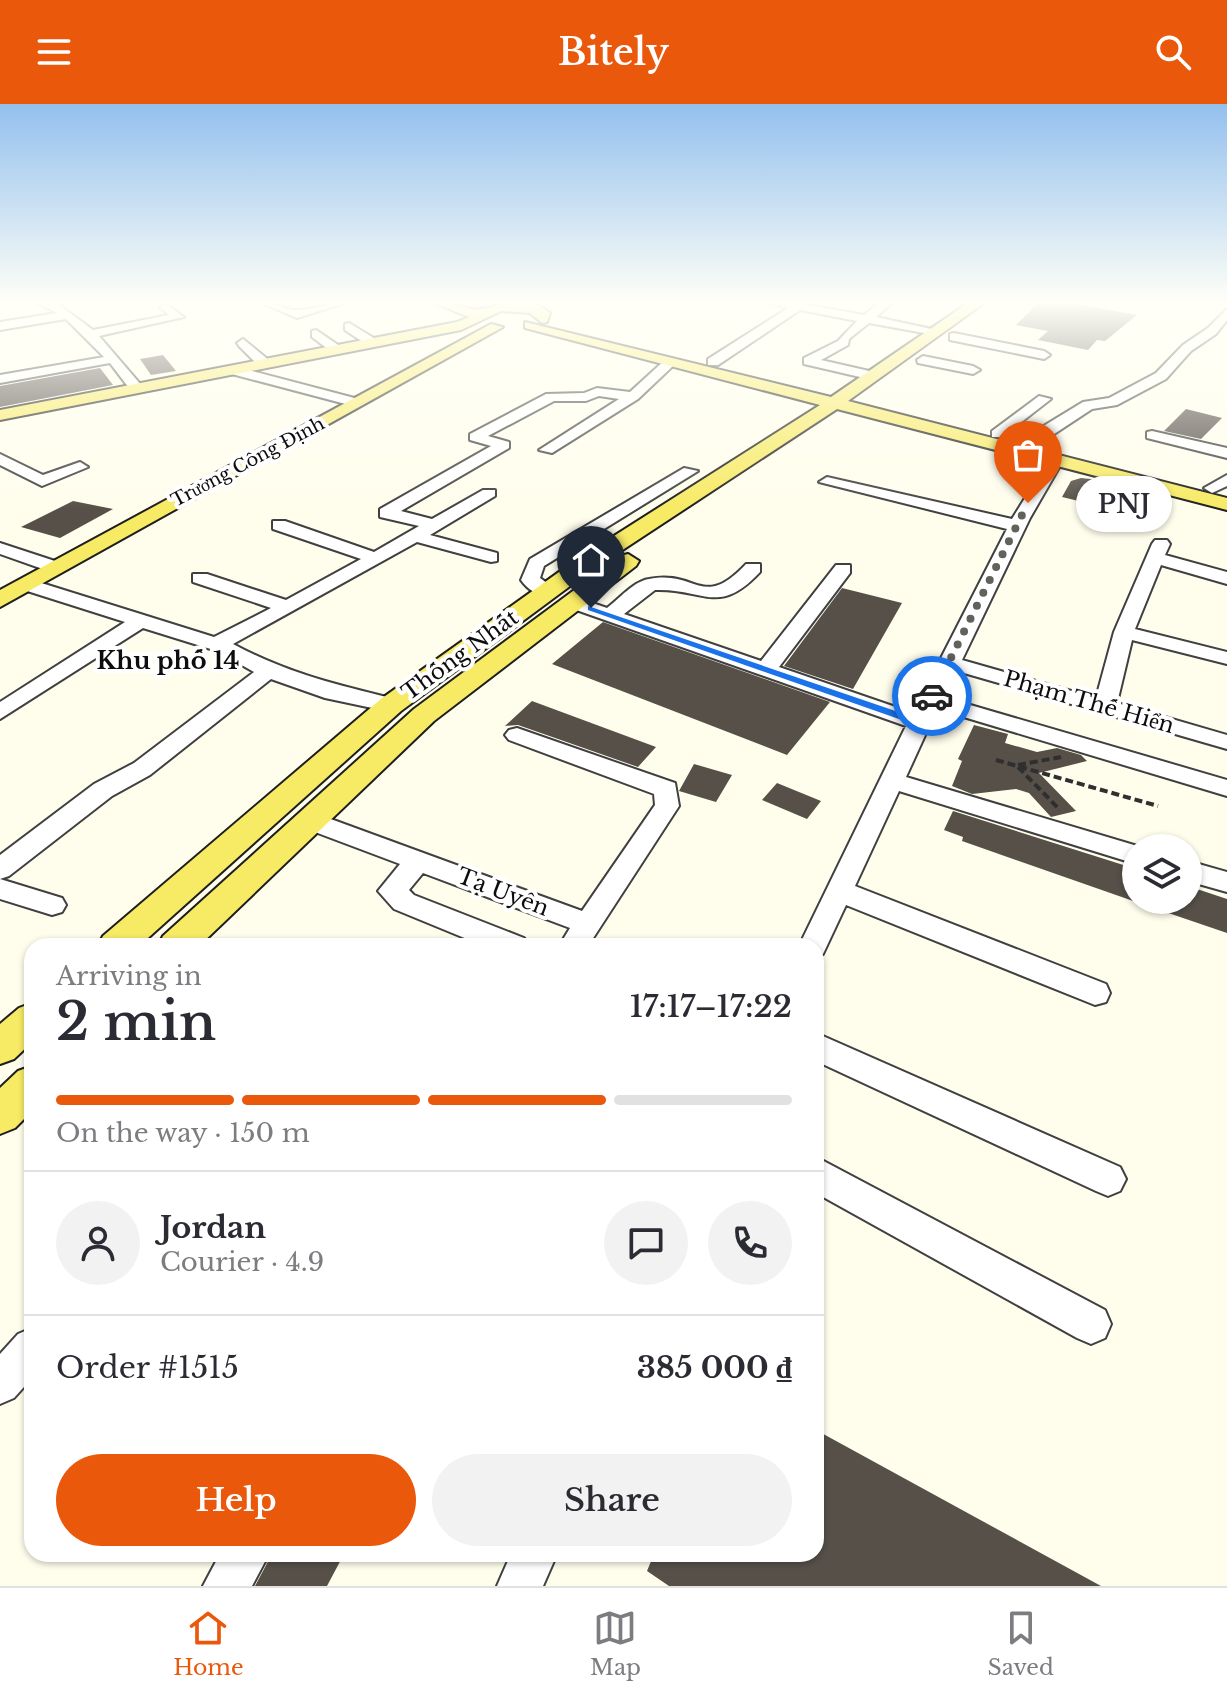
<!DOCTYPE html>
<meta charset="utf-8">
<style>
body{margin:0;font-family:"Libre Baskerville",serif;background:#f2f2f3;color:#2b2b33;height:100vh;display:flex;flex-direction:column;font-size:30px;white-space:nowrap}
*{box-sizing:border-box;margin:0}
p{font-size:26px;color:#7c7c81}
.icon{flex:none;width:44px;height:44px;fill:none;stroke:currentColor;stroke-width:2;stroke-linecap:round;stroke-linejoin:round}
.map{position:relative;flex:1;overflow:hidden}
.details{position:absolute;left:24px;top:834px;width:800px;height:624px;display:flex;flex-direction:column;background:#fff;border-radius:24px;box-shadow:0 2px 6px #0004}
.details>*{flex:none}
.buttons{position:absolute;left:1122px;top:730px;display:grid;gap:16px}
.buttons a{display:grid;place-items:center;width:80px;height:80px;border-radius:50%;background:#fff;box-shadow:0 2px 6px #0004;font-size:40px}
.pin{position:absolute;display:grid;place-items:center;width:68px;height:68px;color:#fff;margin:-82px -34px;border-radius:50% 50% 50% 0;rotate:-45deg;box-shadow:0 0 8px #0007}
.pin .icon{rotate:45deg}
.courier{position:absolute;display:grid;place-items:center;width:80px;height:80px;margin:-40px;border:6px solid #1a73e8;border-radius:50%;background:#fff;color:#222;box-shadow:0 2px 10px #0007}
.bubble{position:absolute;height:56px;border-radius:28px;background:#fff;box-shadow:0 2px 6px #0004;font-size:26px;font-weight:600;line-height:56px;text-align:center}
.head em{font-style:normal;font-weight:600}
.head div{display:flex;flex-direction:column-reverse}
.head{display:flex;align-items:center;justify-content:space-between;height:136px;padding:0 32px}
h1{font-size:52px;font-weight:600;line-height:60px}
.bar{display:grid;grid-template-columns:repeat(4,1fr);gap:12px 8px;align-content:center;height:96px;padding:0 32px}
.bar i{height:10px;border-radius:6px;background:#e1e1e2}
.bar .selected{background:#ea580c}
.bar p{grid-column:span 4}
.line{display:flex;align-items:center;gap:20px;padding:0 32px;border-top:2px solid #e1e1e2}
.line div{flex:1}
.round{display:grid;place-items:center;flex:none;width:84px;height:84px;border-radius:42px;background:#f2f2f3}
.action{display:flex;gap:16px;margin-top:auto;padding:16px 32px}
.action a{flex:1;height:92px;border-radius:48px;background:#ea580c;color:#fff;font-size:32px;font-weight:600;line-height:92px;text-align:center}
.action a+a{background:#f2f2f3;color:#2b2b33}
header{display:flex;justify-content:space-between;align-items:center;height:104px;padding:0 32px;background:#ea580c;color:#fff;font-size:36px;font-weight:600}
.dock{display:flex;justify-content:space-around;align-items:center;height:112px;border-top:2px solid #e1e1e2;background:#fff;font-size:22px;color:#7c7c81}
.dock a{display:grid;justify-items:center;gap:4px}
.dock .selected{color:#ea580c}
.map>svg:first-child{display:block}
</style>
<header><svg class="icon" aria-label="menu" viewBox="0 0 24 24"><path d="M4 6h16M4 12h16M4 18h16"/></svg>Bitely<svg class="icon" aria-label="search" viewBox="0 0 24 24"><circle cx="10" cy="10" r="6"/><path d="M15 15l6 6"/></svg></header>
<div class="map">
<svg width="1227" height="1482" viewBox="0 0 1227 1482">
<rect width="100%" height="100%" fill="#fffeed"/>
<path fill="#565049" d="M1040 197H1062L1137 211 1105 237 1097 236 1088 246 1038 236 1048 227 1016 221Z
M163 251 176 267 151 271 140 255Z
M100 264 113 281 0 303V282Z
M1186 305 1222 314 1201 335 1164 327Z
M1081 374 1099 376 1087 399 1062 393 1071 377Z
M73 397 113 405 60 434 21 423Z
M842 484 902 499 853 585 784 562Z
M603 518 830 598 787 651 552 560Z
M532 597 656 643 638 663 518 621 505 622Z
M974 621 1008 630 1005 639 1037 648 1057 644 1081 651 1087 657 1039 669 1076 707 1051 713 1029 689 1016 685 972 690 952 682 962 657 958 655Z
M694 660 732 671 716 698 679 687Z
M777 679 821 697 807 715 762 696Z
M953 707 1136 765V798L962 737 963 733 944 726Z
M1188 782 1227 795V829L1139 799 1188 796Z
M816 1326 1101 1482H669L647 1467 654 1450H816Z
M272 1450H344L327 1482H255Z"/>
<g fill="none" stroke-linecap="round" stroke-linejoin="round">
<g stroke="#404040" stroke-width="4">
<path id="minor" d="M33 197 58 200 93 226 169 211 160 203 166 200 184 213 99 232 142 282V288H132L110 259 0 279V271L104 253 66 215 0 226V218L57 209Z
M257 197C272 197 287 208 300 206 318 205 332 197 351 197L297 214Z
M760 197H808V201L864 211 881 197H894L876 213 941 227 935 231 869 219 849 235 848 241 821 256 878 269V275L873 276 804 260V254L838 237 857 217 800 206 718 261H708V255L788 204Z
M1227 205V216L1216 230 1191 247 1166 275 1117 301 1092 305 1045 336 1026 341 1019 337 1083 298 1109 294 1156 269 1183 241 1208 224Z
M349 219 377 236V242H369L345 226V220Z
M316 226 341 243V249H333L312 233V227Z
M954 229 1044 247 1050 251 1044 255 950 236V230Z
M243 235 270 257V263H260L239 242 237 239Z
M923 252 973 262 980 266 973 270 918 259 917 256Z
M665 256 676 259 638 295 552 349 539 346 619 295 599 292 586 297H554L488 332 509 338V344L401 407 432 415 483 386H495V392L430 431 497 449V457L491 458 417 438 233 540C289 570 338 581 399 596L402 601 399 606 391 608 325 594 271 575 150 671 112 692 9 772 0 775V751L94 680 134 659 254 568 217 547 143 524 0 615V598L125 518 21 485V477H35L214 533 271 504 193 478V470H207L286 496 361 455 273 425V417H285L374 448 419 422 380 413V405L491 342 470 336V330L546 290 584 289 597 284 630 288Z
M233 262 362 296 364 299 357 303 228 269V263Z
M1039 292 1051 295 1002 333H992V327Z
M1152 327 1227 344V354L1147 334V328Z
M0 350 43 371 80 358 88 363 42 382 0 361Z
M1051 352 1064 355 1030 414 962 556 1096 594 1114 528 1152 440 1155 436H1167L1170 440 1165 451 1227 468V480L1161 461 1135 525 1227 548V560L1132 536 1117 599 1227 631V645L957 567 943 593 1227 676V692L937 605 906 673 1144 744H1136V760L899 687 855 782 1106 880 1110 889 1106 898 1095 901 846 801 823 850 816 852V842H799L906 622 565 502 562 498 572 492 607 504C619 495 634 477 649 475 697 465 702 507 746 460H760V468C718 513 704 484 655 486L624 510 761 557 836 461H850V469L779 563 913 609 1007 425 819 378 827 373 1012 415Z
M684 364 698 367 544 462 540 474 554 484V492C541 495 528 486 521 476L530 455Z
M1227 371V382L1212 389 1204 384Z
M0 439 64 460 66 464 57 470 0 450Z
M517 624 675 679 679 702 588 842H559L570 824 423 769 409 786 414 791 524 834 528 842H484L394 805 378 787 400 760 299 722 295 716 299 710H317L582 807 655 701 654 690 509 636 505 631 509 626Z
M1188 757 1227 768V788L1188 777Z
M0 775 62 794 66 801 62 808 52 811 0 795Z
M816 929 1120 1063 1126 1075 1120 1087 1108 1092 1096 1087 816 957Z
M816 1053 1105 1206 1111 1220 1105 1234 1091 1240 1077 1234 816 1089Z
M32 1224V1274L14 1294 0 1300V1250L18 1230Z
M220 1450H269L252 1482H203Z
M511 1450H557L543 1482H497Z"/>
</g>
<g stroke="#1e1e1e" stroke-width="4">
<path id="major" d="M429 197C445 197 457 202 472 205 494 208 522 184 550 209L547 218 542 219 530 209 501 207 461 226 0 316V306L457 218 469 213Z
M971 197H987L848 297 1227 394V406L837 305 589 468 401 607 139 842H98L103 832 381 595 573 458 820 301 525 224V218L831 293Z
M491 220 503 223 0 503V486Z
M628 450 639 457 636 462 434 617 199 842H158L163 832 414 605 620 452Z
M32 899V938L14 955 0 960V920L19 904Z
M32 962V1007L15 1024 0 1030V984L18 967Z"/>
</g>
<path stroke="#2f2f2f" stroke-width="4" stroke-dasharray="8 4" stroke-linecap="butt" d="M996 656 1158 702
M1018 661 1061 653
M1018 663 1060 706"/>
<use href="#minor" fill="#fff" fill-rule="evenodd"/>
<use href="#major" fill="#f7ea65" fill-rule="evenodd"/>
</g>
<linearGradient id="sky" x2="0" y2="1"><stop stop-color="#93c0ee"/><stop offset="0.49" stop-color="#fffff7"/><stop offset="1" stop-color="#fffff7" stop-opacity="0"/></linearGradient>
<rect width="1227" height="405" fill="url(#sky)"/>
<path fill="#1a73e8" d="M588 502 916 614 928 590 938 592 924 621H916L588 506Z"/>
<g fill="none" stroke-linecap="round" stroke-linejoin="round">
<path stroke="#62615b" stroke-width="8" stroke-dasharray="0 14.4" d="M932 592 1028 399"/>
</g>
<g text-anchor="middle" dominant-baseline="central" stroke-width="8" stroke-linejoin="round" paint-order="stroke">
<g font-size="18" fill="#0d0d0d" stroke="#fff">
<text transform="translate(248 358) rotate(-28)">Trương Công Định</text>
</g>
<g font-size="22" fill="#0d0d0d" stroke="#fff">
<text transform="translate(460 551) rotate(-36)">Thống Nhất</text>
<text transform="translate(1089 598) rotate(16)">Phạm Thế Hiển</text>
<text transform="translate(503 788) rotate(21)">Tạ Uyên</text>
</g>
<g font-size="24" font-weight="bold" fill="#0d0d0d" stroke="#fff">
<text x="168" y="556">Khu phố 14</text>
</g>
</g>
</svg>
<div class="buttons">
<a><svg class="icon" aria-label="layers" viewBox="0 0 24 24"><path d="M12 4l9 5-9 5-9-5zM3 14l9 5 9-5"/></svg></a>
</div>
<div class="pin" style="left:1028px;top:399px;background:#ea580c"><svg class="icon" aria-label="bag" viewBox="0 0 24 24"><path d="M5 8h14l-1 12H6zM9 8a3 3 0 0 1 6 0"/></svg></div>
<div class="pin" style="left:591px;top:504px;background:#1f2937"><svg class="icon" aria-label="home" viewBox="0 0 24 24"><path d="M3 11l9-7 9 7M6 9v11h12V9"/></svg></div>
<div class="courier" style="left:932px;top:592px"><svg class="icon" aria-label="car" viewBox="0 0 24 24"><path d="M5 17H2v-5l4-1 3-4h7l3 4 3 1v5h-3M9 17h6M6 11h13"/><circle cx="7" cy="17" r="2"/><circle cx="17" cy="17" r="2"/></svg></div>
<div class="bubble" style="left:1076px;top:372px;width:96px">PNJ</div>
<section class="details">
<div class="head"><div><h1>2 min</h1><p>Arriving in</p></div><em>17:17–17:22</em></div>
<div class="bar"><i class="selected"></i><i class="selected"></i><i class="selected"></i><i></i><p>On the way · 150 m</p></div>
<div class="line" style="height:144px"><a class="round"><svg class="icon" aria-label="person" viewBox="0 0 24 24"><circle cx="12" cy="8" r="4"/><path d="M4 21q1-7 8-7t8 7"/></svg></a><div><b>Jordan</b><p>Courier · 4.9</p></div><a class="round"><svg class="icon" aria-label="chat" viewBox="0 0 24 24"><path d="M4 5h16v11H9l-5 4z"/></svg></a><a class="round"><svg class="icon" aria-label="phone" viewBox="0 0 24 24"><path d="M5 4h4l2 5-3 2q2 4 5 5l2-3 5 2v4C11 20 4 13 5 4z"/></svg></a></div>
<div class="line" style="height:104px"><div>Order #1515</div><b>385 000 ₫</b></div>
<div class="action"><a>Help</a><a>Share</a></div>
</section>
</div>
<nav class="dock">
<a class="selected"><svg class="icon" aria-label="home" viewBox="0 0 24 24"><path d="M3 11l9-7 9 7M6 9v11h12V9"/></svg>Home</a>
<a><svg class="icon" aria-label="map" viewBox="0 0 24 24"><path d="M3 6l6-2 6 2 6-2v14l-6 2-6-2-6 2zM9 4v14M15 6v14"/></svg>Map</a>
<a><svg class="icon" aria-label="saved" viewBox="0 0 24 24"><path d="M7 4h10v16l-5-4-5 4z"/></svg>Saved</a>
</nav>
